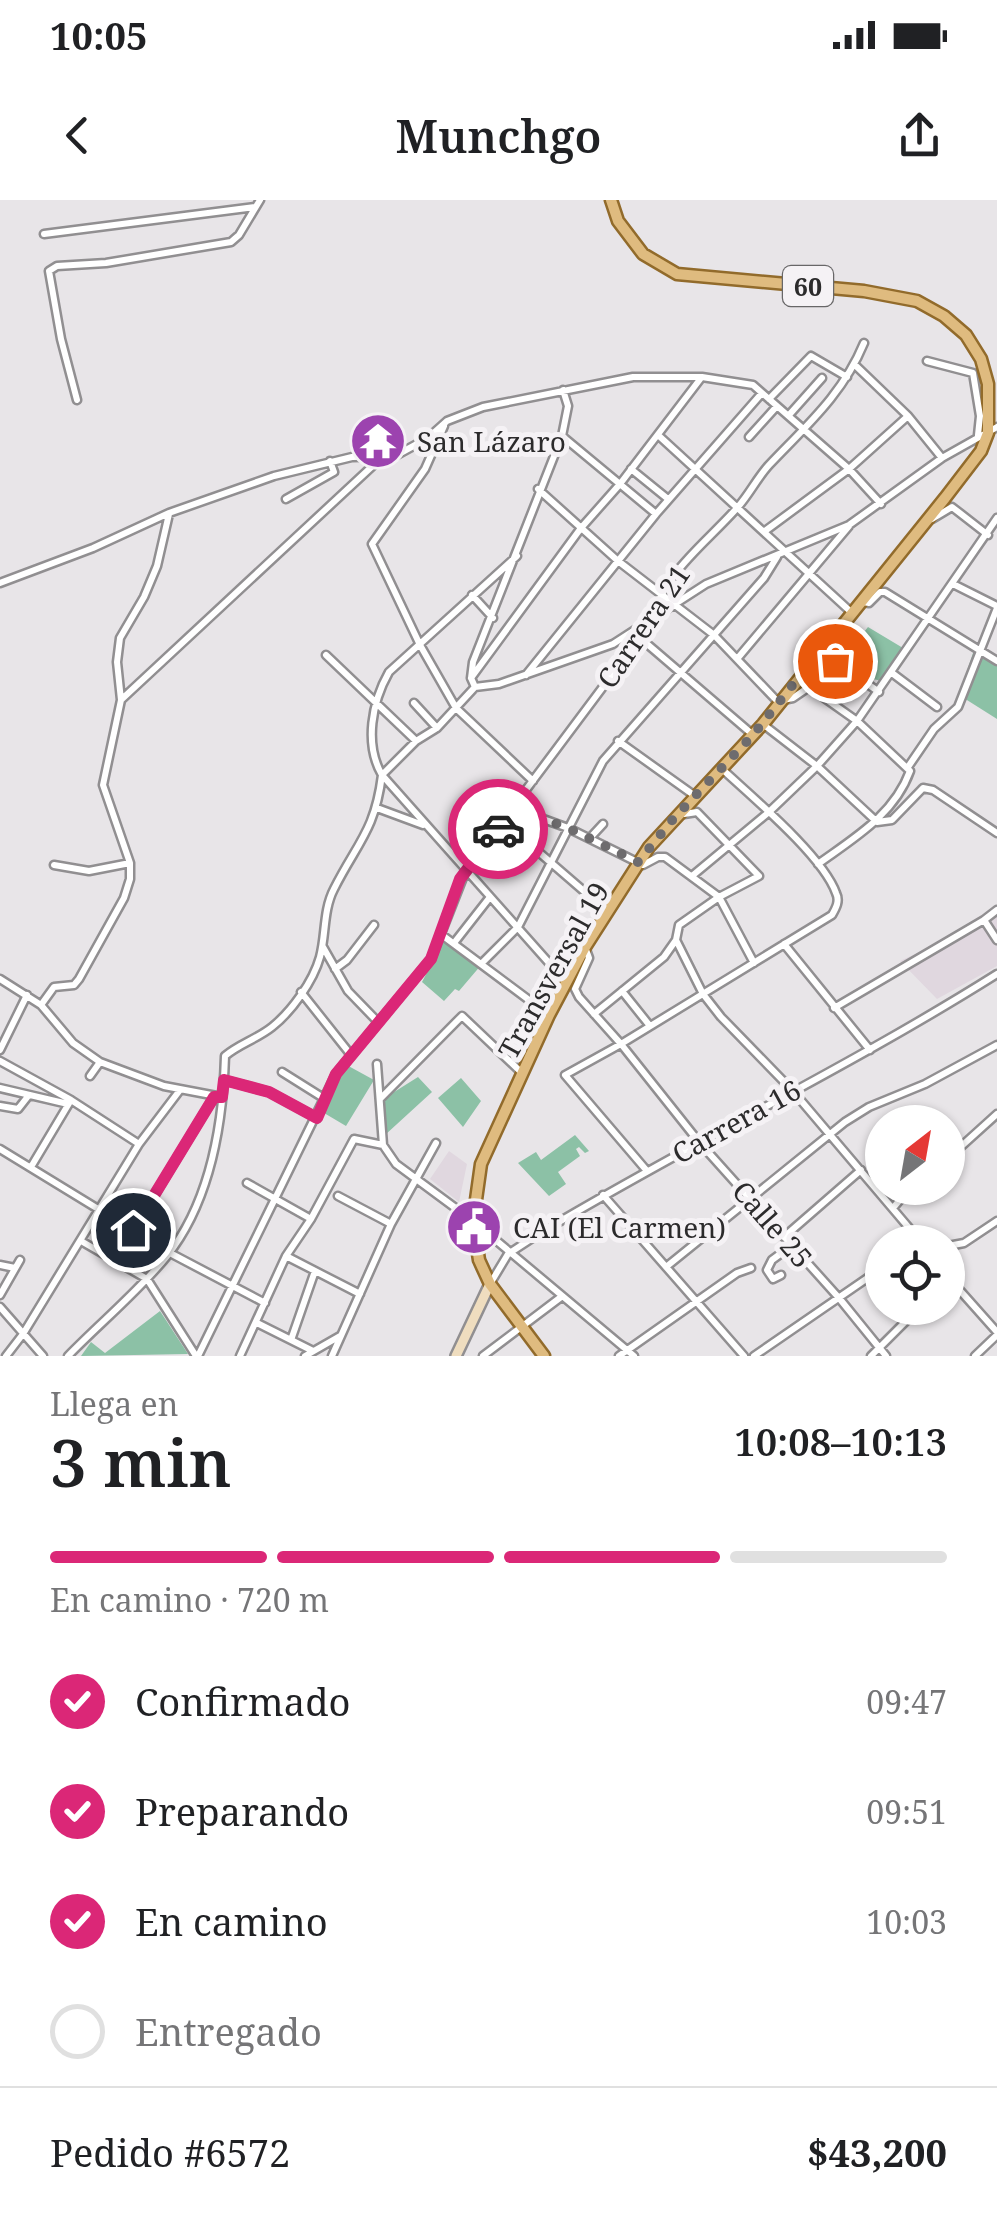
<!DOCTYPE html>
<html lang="es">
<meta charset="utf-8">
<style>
body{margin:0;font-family:"Noto Serif",serif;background:#f2f2f2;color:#202124;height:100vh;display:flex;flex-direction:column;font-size:38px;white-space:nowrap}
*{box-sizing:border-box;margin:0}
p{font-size:32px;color:#757577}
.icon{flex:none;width:55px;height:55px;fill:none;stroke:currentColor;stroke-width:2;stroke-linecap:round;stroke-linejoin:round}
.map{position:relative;height:1156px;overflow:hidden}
.side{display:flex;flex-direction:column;background:#fff;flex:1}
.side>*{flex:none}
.needle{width:65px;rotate:31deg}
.controls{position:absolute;left:865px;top:905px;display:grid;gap:20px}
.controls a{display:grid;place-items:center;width:100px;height:100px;border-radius:50%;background:#fff;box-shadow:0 2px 8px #0004;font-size:50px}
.pin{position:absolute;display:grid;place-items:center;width:85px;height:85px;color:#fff;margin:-42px;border:5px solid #fff;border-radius:50%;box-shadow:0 2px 10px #0007}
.courier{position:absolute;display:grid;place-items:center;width:100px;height:100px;margin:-50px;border:8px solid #db2777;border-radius:50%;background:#fff;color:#222;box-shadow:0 2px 12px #0007}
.summary em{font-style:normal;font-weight:600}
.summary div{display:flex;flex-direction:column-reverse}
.summary{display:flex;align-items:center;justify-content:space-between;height:170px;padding:0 50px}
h1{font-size:65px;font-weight:600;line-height:75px}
.bar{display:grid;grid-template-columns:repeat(4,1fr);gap:15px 10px;align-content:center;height:120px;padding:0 50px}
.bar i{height:12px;border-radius:8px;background:#e0e0e0}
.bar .on{background:#db2777}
.bar p{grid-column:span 4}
.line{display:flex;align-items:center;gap:25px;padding:0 50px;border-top:2px solid #e0e0e0}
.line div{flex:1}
ol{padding:0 50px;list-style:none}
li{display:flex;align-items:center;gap:30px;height:110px}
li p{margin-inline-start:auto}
li .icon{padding:10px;border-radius:50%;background:#db2777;color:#fff;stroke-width:4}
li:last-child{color:#757577}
li i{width:55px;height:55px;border:5px solid #e0e0e0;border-radius:50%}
.status{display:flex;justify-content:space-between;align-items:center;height:70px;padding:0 50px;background:#fff;direction:ltr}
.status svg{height:28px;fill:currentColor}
header{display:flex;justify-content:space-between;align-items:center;height:130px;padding:0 50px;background:#fff;font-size:45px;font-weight:600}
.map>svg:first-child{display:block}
</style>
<div class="status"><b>10:05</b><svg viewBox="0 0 49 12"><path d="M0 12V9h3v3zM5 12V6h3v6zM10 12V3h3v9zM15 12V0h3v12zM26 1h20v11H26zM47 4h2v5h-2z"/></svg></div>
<header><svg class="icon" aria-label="back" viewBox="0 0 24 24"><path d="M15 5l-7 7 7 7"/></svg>Munchgo<svg class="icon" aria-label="share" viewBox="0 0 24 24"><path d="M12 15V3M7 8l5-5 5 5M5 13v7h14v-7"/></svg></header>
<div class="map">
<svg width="997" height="1156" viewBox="0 0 997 1156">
<rect width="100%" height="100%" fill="#e8e5e8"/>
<path fill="#e0d7df" d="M997 716V766L937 799 900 761Z
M449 951 467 964 459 1002 430 979Z"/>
<path fill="#8cc1a6" d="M841 423 864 432 868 427 903 448 881 481 862 476 845 499 797 478Z
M975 447 997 461V519L959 495Z
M445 738 482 764 459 791 455 789 444 801 422 782Z
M343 863 374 880 346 926 319 910Z
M418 877 432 892 385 935 383 899Z
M461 878 481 901 463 927 438 898Z
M575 935 589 951 585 953 579 947 576 949 580 956 558 972 566 984 549 996 518 963 536 952 541 960Z
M160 1111 188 1154 81 1156 91 1142 105 1153Z"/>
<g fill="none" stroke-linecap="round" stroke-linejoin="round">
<g stroke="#918f91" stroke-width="11">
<path id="street" d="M44 34 255 7
M927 161 973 173 980 216 978 235
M855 165 908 216 942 258
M769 199 811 156 847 177
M77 200 61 139 49 71 57 66 106 63 231 42 239 35 260 0
M789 215 822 178
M444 226 425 269 372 344 420 445 456 508 533 581
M658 235 851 412
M562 236 656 314
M749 237 777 206
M631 269 668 299
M538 289 618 361 714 435 779 503
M286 299 334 272 330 261
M932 319 952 307 988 335
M765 331 849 269 908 216
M517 356 389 472C372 502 364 544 382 575L566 782
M0 383 93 348 169 313 274 276 352 257 395 256 428 238 447 221 483 207 633 177H702L753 185 849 269 881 304
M953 384 997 406
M472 395 493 418
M863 402 869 403 880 392H885L997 461
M639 437 752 534
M326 455 415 540
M737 459 849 326
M808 468 823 471 835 461 879 492
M892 473 937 507
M526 475 656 314 762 193
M471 478 581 328 620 284 701 178
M475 487 499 484 613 444 706 384 849 325 942 258 997 227
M475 487 471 478 473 462 562 236 568 206 563 190
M122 499 380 259
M783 500 793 498 809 487 857 521 910 571C894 615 854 638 818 664
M414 503 437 528
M764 525 817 566 877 622 892 620 923 588 933 590 997 633
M618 541 695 596
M908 567 934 529 958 507 997 408
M382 575 416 541 437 528 475 487
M377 608 423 625
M513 608 568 628 643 665 658 657H665L719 697 754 763
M504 622 608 712
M590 638 603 624
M54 665 89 671 130 663
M692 676 769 612 817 566 857 521 997 318
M984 720 997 710
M442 735 549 815
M676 740 703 794 721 817 792 890 921 1042
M454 743 490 697
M784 744 870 850
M323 747 348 791 378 822
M585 747 589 758 575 789 579 797 621 844 699 942 839 1098 886 1156
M482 763 518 727 603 561 764 378 777 357
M335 769 347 760 374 725
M0 779 41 805 73 843 100 862 164 886 222 897
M622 791 650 826
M301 792 351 855
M41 805 54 787 74 785 79 779 124 698 130 679V663L103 585 121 500 117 462 120 438 144 397 157 366 169 314
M834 808 984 720 997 740
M594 814 664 757 676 740 679 725 719 697 759 676 697 612 684 614
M0 850 27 795
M0 861 71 900 139 944
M377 864 383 945
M282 872 325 899
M90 876 100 862
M224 880 269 892 317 918
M0 888 68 904
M380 899 462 816 522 873
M0 906 18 909 29 895
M0 949 170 1053 265 1103
M955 952 997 914
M31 967 71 900
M647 971 565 875 621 844 832 715C836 708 840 701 836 693 823 656 751 596 721 568
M247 983 311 1019
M603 995 744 1156
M338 996 391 1024
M893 1008 910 988
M784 1037 861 970
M81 1041 147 1079 196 1156
M948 1046 964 1043 997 1021
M286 1056 360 1094
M115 1060 214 897
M0 1065 15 1068
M666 1067 845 922 869 907 925 884 997 845
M781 1075 773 1079 767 1070 772 1060 791 1046
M948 1077 997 1132
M490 1084 508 1054 537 1035C688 944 848 868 997 774
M0 1095 20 1060
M0 1107 43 1156
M257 1123 313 1151
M291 1140 315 1071
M6 1156 23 1134 139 944 180 890
M68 1156C101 1122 138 1092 167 1056 210 1002 223 923 225 856 239 844 257 839 272 827 291 812 313 782 320 757 326 735 323 710 334 689 357 643 375 631 382 575
M198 1156 336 874 431 759 466 670 650 424C664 372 702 347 737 308 749 295 757 278 769 265 806 226 843 194 864 143
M240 1156 286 1056 311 1019 354 939 383 945 396 964 473 1021 634 1156
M305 1156 340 1136
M332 1156 391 1024 436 943
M483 1156 561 1097
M619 1156 737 1073 751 1068
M754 1156 882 1068
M871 1156 919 1108
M975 1156 997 1135"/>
</g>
<g stroke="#918f91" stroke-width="14">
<path id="secondary" d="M456 1156 490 1084"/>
</g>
<g stroke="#926b2b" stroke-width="15">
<path id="primary" d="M544 1156 490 1084 479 1060 473 1021 481 964 549 815 585 747 649 647 763 524 945 298 981 251 988 233V184L981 159 966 135 944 116 917 101 864 91 677 74 643 54 618 21 611 0"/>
</g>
<use href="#street" stroke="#fff" stroke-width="6"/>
<use href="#secondary" stroke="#efddbf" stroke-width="9"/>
<use href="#primary" stroke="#dfbb7f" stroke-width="10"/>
</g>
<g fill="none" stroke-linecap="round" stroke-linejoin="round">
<path stroke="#6e6c6e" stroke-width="10" stroke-dasharray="0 18" d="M498 629 513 608 568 628 638 662 674 618 753 535 806 468 822 470 835 461"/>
<path stroke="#db2777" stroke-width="12" d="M133 1030 214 897H222L224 880 269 892 317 918 336 874 431 759 460 679 498 629"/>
</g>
<defs>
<g id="temple-disc" transform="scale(2.875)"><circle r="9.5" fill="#9c43af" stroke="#f5f2f5"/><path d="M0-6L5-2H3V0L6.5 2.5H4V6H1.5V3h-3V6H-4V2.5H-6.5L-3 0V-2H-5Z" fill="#fff"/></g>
<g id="civic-disc" transform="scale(2.875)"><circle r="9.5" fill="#9c43af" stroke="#f5f2f5"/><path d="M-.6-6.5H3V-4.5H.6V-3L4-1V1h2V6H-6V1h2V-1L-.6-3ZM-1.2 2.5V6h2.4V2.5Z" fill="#fff"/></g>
</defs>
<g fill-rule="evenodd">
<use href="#temple-disc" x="378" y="241"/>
<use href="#civic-disc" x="474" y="1027"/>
</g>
<g text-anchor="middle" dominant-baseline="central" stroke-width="10" stroke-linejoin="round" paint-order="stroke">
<rect fill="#f5f2f5" stroke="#686768" stroke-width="2.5" x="783" y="66" width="50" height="40" rx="8"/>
<g font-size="25" font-weight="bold" fill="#2c2b2c">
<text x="808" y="86">60</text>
</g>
<g font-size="28" fill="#2c2b2c" stroke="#f5f2f5" text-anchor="start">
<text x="417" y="241">San Lázaro</text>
<text x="513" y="1027">CAI (El Carmen)</text>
</g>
<g font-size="28" fill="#2c2b2c" stroke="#f5f2f5">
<text transform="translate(643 426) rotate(-56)">Carrera 21</text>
<text transform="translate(553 770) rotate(-61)">Transversal 19</text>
<text transform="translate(736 921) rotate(-29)">Carrera 16</text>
<text transform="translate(773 1024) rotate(49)">Calle 25</text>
</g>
</g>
</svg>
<div class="controls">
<a><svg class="needle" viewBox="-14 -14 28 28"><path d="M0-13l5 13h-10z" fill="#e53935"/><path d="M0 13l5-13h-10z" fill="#757577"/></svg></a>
<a><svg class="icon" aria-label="locate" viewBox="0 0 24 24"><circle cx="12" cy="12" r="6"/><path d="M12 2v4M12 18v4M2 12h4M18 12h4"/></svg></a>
</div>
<div class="pin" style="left:835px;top:461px;background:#ea580c"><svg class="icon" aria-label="bag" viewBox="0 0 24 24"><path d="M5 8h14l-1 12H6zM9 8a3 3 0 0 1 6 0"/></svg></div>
<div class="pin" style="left:133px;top:1030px;background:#1f2937"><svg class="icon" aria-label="home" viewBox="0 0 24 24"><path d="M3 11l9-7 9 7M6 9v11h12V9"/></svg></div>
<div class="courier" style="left:498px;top:629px"><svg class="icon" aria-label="car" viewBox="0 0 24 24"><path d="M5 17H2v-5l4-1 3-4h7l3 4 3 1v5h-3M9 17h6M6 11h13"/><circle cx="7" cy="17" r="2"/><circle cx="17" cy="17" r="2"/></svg></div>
</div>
<section class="side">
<div class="summary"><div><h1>3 min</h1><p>Llega en</p></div><em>10:08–10:13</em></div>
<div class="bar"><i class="on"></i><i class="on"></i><i class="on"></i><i></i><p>En camino · 720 m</p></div>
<ol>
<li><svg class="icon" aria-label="check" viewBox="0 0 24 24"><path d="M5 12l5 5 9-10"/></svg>Confirmado<p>09:47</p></li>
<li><svg class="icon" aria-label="check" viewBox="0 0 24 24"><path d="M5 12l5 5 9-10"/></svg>Preparando<p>09:51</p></li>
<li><svg class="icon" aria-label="check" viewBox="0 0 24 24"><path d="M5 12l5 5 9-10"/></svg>En camino<p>10:03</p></li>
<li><i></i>Entregado</li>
</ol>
<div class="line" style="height:130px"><div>Pedido #6572</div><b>$43,200</b></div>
</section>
